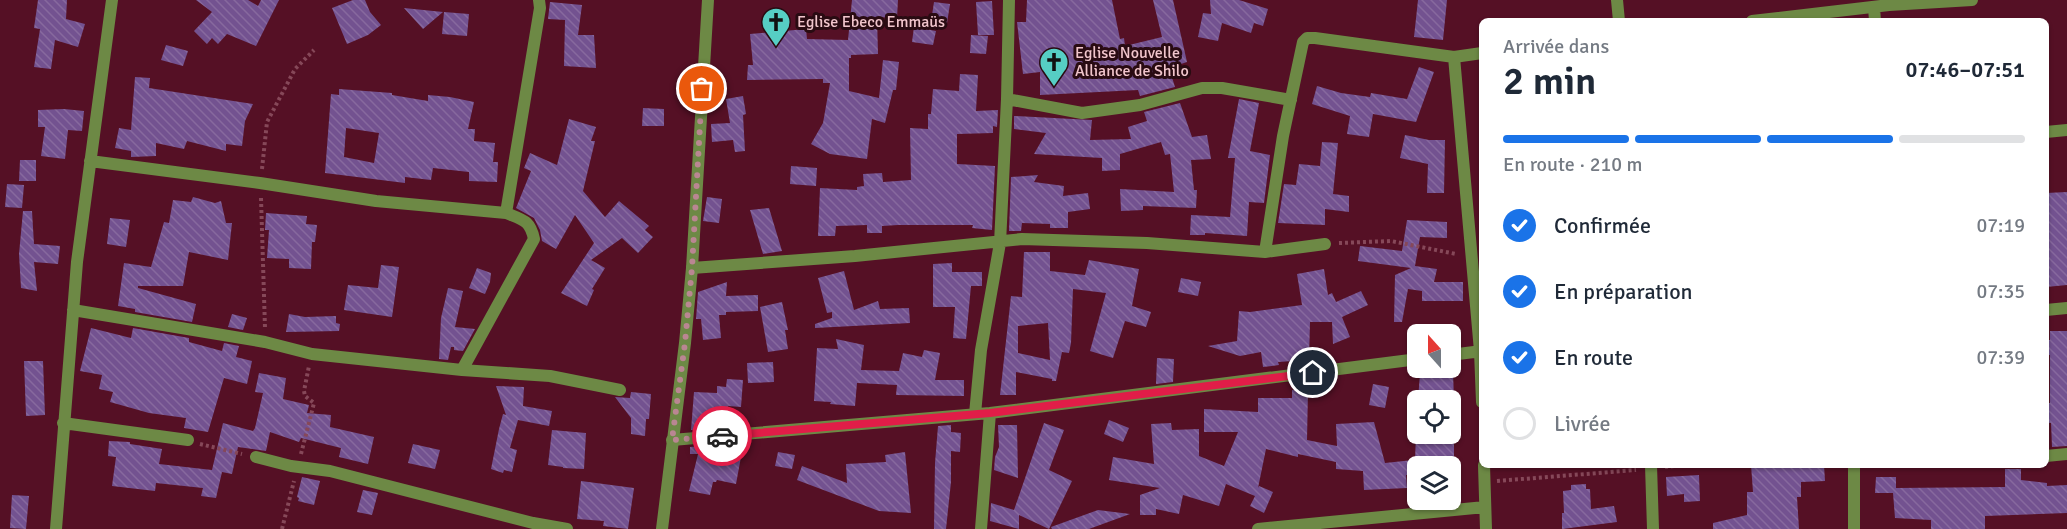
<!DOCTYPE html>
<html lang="fr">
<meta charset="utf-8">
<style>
body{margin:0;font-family:Signika,sans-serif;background:#f6f6f7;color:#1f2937;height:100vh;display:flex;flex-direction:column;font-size:22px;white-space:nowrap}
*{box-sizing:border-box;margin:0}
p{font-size:20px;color:#747a83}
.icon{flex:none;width:33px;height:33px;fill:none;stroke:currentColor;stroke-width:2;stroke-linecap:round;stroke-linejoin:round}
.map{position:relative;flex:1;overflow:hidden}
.panel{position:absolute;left:1479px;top:18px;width:570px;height:450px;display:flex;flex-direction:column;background:#fff;border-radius:9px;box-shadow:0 2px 4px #0004}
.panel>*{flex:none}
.needle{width:39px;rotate:339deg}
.controls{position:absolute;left:1407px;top:324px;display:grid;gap:12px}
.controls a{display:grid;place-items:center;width:54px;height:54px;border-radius:9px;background:#fff;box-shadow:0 2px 4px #0004;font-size:30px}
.pin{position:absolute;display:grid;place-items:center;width:51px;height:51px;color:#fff;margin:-26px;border:3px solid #fff;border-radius:50%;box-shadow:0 2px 6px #0007}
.courier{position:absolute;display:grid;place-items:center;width:60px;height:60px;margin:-30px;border:4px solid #e11d48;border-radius:50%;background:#fff;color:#222;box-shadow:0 2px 8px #0007}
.headline em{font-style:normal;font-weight:600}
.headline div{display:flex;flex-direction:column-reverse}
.headline{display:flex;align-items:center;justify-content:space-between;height:102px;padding:0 24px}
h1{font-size:39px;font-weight:600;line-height:45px}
.bar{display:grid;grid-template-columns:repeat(4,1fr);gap:9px 6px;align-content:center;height:72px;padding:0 24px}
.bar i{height:8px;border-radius:4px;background:#e0e1e3}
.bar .current{background:#1a73e8}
.bar p{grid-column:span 4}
ol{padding:0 24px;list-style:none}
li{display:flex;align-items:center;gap:18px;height:66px}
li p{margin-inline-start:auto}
li .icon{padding:6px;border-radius:50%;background:#1a73e8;color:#fff;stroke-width:4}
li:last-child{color:#747a83}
li i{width:33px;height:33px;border:3px solid #e0e1e3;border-radius:50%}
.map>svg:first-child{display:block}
</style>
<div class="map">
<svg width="2067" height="529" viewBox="0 0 2067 529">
<defs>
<pattern id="building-back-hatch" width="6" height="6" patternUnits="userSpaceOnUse" patternTransform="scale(1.5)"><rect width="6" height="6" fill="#735290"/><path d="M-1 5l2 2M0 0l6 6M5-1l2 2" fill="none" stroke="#87699e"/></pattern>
</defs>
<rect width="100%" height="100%" fill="#551025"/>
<path fill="url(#building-back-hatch)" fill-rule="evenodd" d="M38 0H67L66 19 85 24 78 47 55 40 51 69 34 67 40 29 34 28Z
M196 0H248L258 6 261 0H279L256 46 227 34 218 44 212 38 207 44 194 31 212 12Z
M353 0H365L370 12 381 25 368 35 347 44 332 8Z
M852 0H898L897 18 877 17 878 54 851 55V58H849V91L879 98 883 60 899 62 896 90H893L885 123 872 119 867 159 830 154 811 144 823 123 830 83H823V79L747 80 748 65H753L750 34 806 29 807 39 848 40Z
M1027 0H1112L1120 39 1124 38 1125 46 1162 37 1153 0H1173L1187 62 1169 68 1175 87 1140 96 1138 90 1040 95V72L1023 74 1017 22H1026Z
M1210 0H1239L1268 9 1263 26 1254 23 1251 33 1222 23 1218 41 1198 37 1203 13 1211 14Z
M1418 0H1447L1443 40 1414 37Z
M992 1 994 35H978L976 2Z
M550 2 582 5 578 35H594L596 68 564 66 565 20 548 19Z
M934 2 950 4 947 23 931 22Z
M404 8 443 12 423 29Z
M444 12 469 14 467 36 442 34Z
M914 27 936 31 933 45 912 42Z
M971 35 988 36 986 54 970 53Z
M166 45 188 51 183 66 161 60Z
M1419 67 1434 72 1416 122 1373 114 1369 137 1347 134 1350 116 1312 104 1317 86 1341 93 1370 97 1371 93 1407 99Z
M960 74 978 75 976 111 998 110 997 127 993 126V133L957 134V164L995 166 992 230 972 228 973 225H898L882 226V233H867V225L836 226 835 236H818L820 188 857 190V187L864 186 863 174 882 173 883 182 911 180 910 128 928 129V114H931L933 89 959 91Z
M135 77 150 78 149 88 253 104 245 121 242 146 226 144V151L187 141 184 149 156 143V156L131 157V151L115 148 119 128 131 130Z
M339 89 392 93V95L428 101V95L450 97 474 102 468 129H475L474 141 495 143 493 162H498L497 182 469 181V172L433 168 431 180 405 177V183L325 173 331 94 339 95ZM346 128 379 133 374 163 344 157Z
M743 96 746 114 743 115 745 151 735 152 733 140 712 142 711 124 730 123 726 99Z
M1239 99 1259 103 1250 151 1270 155 1264 203 1249 202 1247 236 1205 233V235H1190L1191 215 1230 217 1235 158H1228Z
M1180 103 1192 137 1207 135 1211 159 1191 160 1194 190H1197L1196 208 1143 206V210L1121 211 1120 189 1174 192 1170 154 1165 155 1161 142 1120 154V170L1102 171V158L1034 154 1046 133 1014 129V116L1092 120 1090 140 1131 139 1128 127 1147 121 1144 112Z
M643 108 664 109V126H642Z
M64 109 84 111 82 131 68 130 65 159 41 156 45 127H38V110Z
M569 119 596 127 591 141H595L583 191 605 217 619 201 649 226 645 230 653 237 638 253 622 238 591 260 605 268 592 289 594 290 587 306 561 293 594 243 575 215 556 249 542 241 540 230 534 218 516 208 531 171 524 168 530 153 557 165Z
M1405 135 1429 140H1445L1444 193H1427L1428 164 1400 158Z
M1322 142 1338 143 1333 194 1349 196V212L1325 209V225L1278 223 1284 184 1296 185 1299 164 1320 166Z
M20 160H36V181H19Z
M791 166 817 168 816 186 790 184Z
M1038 175 1034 182 1064 186 1063 196 1088 193 1090 209 1068 212V228H1050V224L1022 223 1021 231H1009L1011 177Z
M7 184 24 185 22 208 5 207Z
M2067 192V285L2046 287V193Z
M193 197 215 203 221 201 226 223H232L228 260 189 252 183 286H138V288L196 304 192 322 135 312V309L118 306 124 263 151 267 164 222 169 223 173 200 191 202Z
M707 197 722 199 719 223 703 221Z
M769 208 782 251 763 254 750 210Z
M23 211H32L34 244 60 246 58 264 34 262 37 291 21 288 19 254Z
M266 213 307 216 306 224 317 225 315 242H312L311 269 289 268V259L267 258 269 230H265Z
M110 218 130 220 126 247 107 244Z
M1407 220 1447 222V238L1420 237 1415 266 1437 269 1434 282H1463V301H1422V291L1408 289 1402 322H1394L1395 275 1411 268 1358 261 1360 246 1402 251Z
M1024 252H1050V271L1085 275 1089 260 1139 269 1132 306 1151 312 1146 327 1125 321 1113 358 1090 351 1106 293 1073 289 1071 343 1069 353 1062 352 1056 381H1052V379L1016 372V395H1000L1011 296 1022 297ZM1048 323 1050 360 1018 353V326Z
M952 263V272H982V286H971L966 339 953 338 955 307H933V264Z
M381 265 399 267 392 317 344 310 348 285 378 288Z
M477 268 491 273 490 282 485 294 469 288Z
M1324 269 1328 295 1332 293 1336 302 1361 291 1368 305 1342 317 1350 337 1333 344 1332 322H1310L1309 360 1278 362 1279 365 1263 367 1261 352 1240 356 1208 346 1237 341 1239 311 1250 312 1302 305 1297 274Z
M844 271 854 310 878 301 880 309 909 308 910 323 815 328V324L832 318V312L827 313 818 278Z
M1181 278 1201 282 1198 296 1178 292Z
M727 282 726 296 758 295V311L726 312V315H719L721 338 703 340 701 319H696L698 292Z
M448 288 463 291 455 327 475 329 463 351 454 350V347H451L448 360 439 359 441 318Z
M782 302 788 330H785L788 349 768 352 760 307Z
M232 314 247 318 243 330 228 327Z
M289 314 305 317 336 316V323L340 324 339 331 286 332Z
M91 328 131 338 133 328 189 338V342L222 351 224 343 239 346 236 357 252 361 247 384 224 378 208 432 184 428 186 418 149 413 110 402 113 392 99 389 102 375 80 371Z
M2050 331H2067V446L2052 447 2051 423H2046V403H2050V355H2046V340H2050Z
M836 339 864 345 861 370 899 371 903 353 922 357 924 350 940 353 935 380H964V396L896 395 897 385 857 383 855 406 830 404 831 402 814 401 817 348 838 349Z
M1157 358 1174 359 1173 382 1156 384Z
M24 361H43L45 415 26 416Z
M773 362 774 382 748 383 747 363Z
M1453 372 1454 400H1418L1420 373Z
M259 373 286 378 283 399 309 405 307 413 331 415 330 427 374 437 368 464 339 457 341 448 301 438 299 442 270 432 266 451 238 447 232 474 222 472 216 498 201 496 203 488 156 483 155 491 112 486 116 457 108 456 109 441 130 442V444L162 449 159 464 212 470 223 423 253 431 255 428 263 393 255 392Z
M727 379 743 380 741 407 728 406 726 427 691 430 694 392 717 393V386L726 387Z
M1373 384 1389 387 1385 408 1369 405Z
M496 386 524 387 523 406 552 411 549 426 518 420 510 448 517 450 512 472 504 470 503 473 491 469 499 429 503 414 506 415Z
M1292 390 1308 391 1307 440 1337 446 1336 424 1374 422 1385 463 1413 460 1414 475H1406L1407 488 1364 490 1363 471 1336 469V462L1298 454V457L1266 449 1258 488 1259 486 1273 492 1264 513 1250 506 1255 496 1226 484 1219 506 1183 495 1179 514 1156 509V515H1140V495L1160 488 1109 480 1113 457 1154 464 1151 424 1171 423 1172 430 1199 429V456L1224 466 1238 432H1204V409L1258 412V398H1292Z
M631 392 651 394 649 419H646L645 436 631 434V418L615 397 630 398Z
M1109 420 1129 428 1123 442 1104 434Z
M1044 423 1064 430 1049 470 1072 481 1049 529 1019 515V529L990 521 991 503 1014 510Z
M951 425V432L961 433 960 452 951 451V482L946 529H934L935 463 938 426Z
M998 425H1017L1018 478 994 470 995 457 999 447Z
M552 430 586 433 584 469 563 468V467L548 465Z
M1416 434H1454V459L1415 460Z
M413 444 440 450 435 469 408 463Z
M728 444 743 446 736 484 717 480 716 482H713L710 495 689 491 698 454H690V447Z
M778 452 795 455 792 469 775 466Z
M905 452 911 513 879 511 797 480 802 466 847 483 846 464 886 462 885 455Z
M1751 465H1824L1825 481 1801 482V497H1797L1799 529H1713V523L1747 515V492H1753Z
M2005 469H2021V480L2047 483V486L2067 485V513L1985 516V529H1931V520L1895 518 1893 493H1875L1876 477H1896V488L2005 487Z
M1699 475 1700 501 1684 502V494L1667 496 1666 477Z
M302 477 320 481 314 505 298 501 299 498 297 497Z
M581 481 634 488 628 529 603 526 604 521 577 519Z
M1586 484V489H1590L1591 509 1614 506 1617 522 1562 529V513H1564L1563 491 1571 490V485Z
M363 490 378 493 372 515 357 512Z
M12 495 29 496 26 529 10 528Z
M1098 510 1130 514 1089 529H1052L1051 527Z"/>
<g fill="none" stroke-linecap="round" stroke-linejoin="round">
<path stroke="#864859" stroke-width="4" stroke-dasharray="3 3" stroke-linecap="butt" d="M262 169 267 122 295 69 314 50
M261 198 265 328
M1339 243 1391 241 1456 254
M200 444 242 454
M301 454 314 403 305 396 304 391 309 366
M1665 467 1685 465
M1497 481 1636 470
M282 529 294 481"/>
<path stroke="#6d8945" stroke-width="12" d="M1617 0 1619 21
M1874 7 1875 21
M1752 21 1889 5 1972 0
M1482 53 1454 57 1480 351 1482 402
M1007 99 1082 113 1140 105 1202 88H1222L1291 100
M2046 132 2067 130
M90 161 260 183 376 201 506 213
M1265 252 1283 136 1303 42 1307 38H1315L1454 57
M692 268 855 256 1022 239 1147 243 1265 252 1325 244
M73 310 265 342 312 354 462 370 550 376 620 390
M2046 310 2067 308
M1450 355 1482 351
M462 370 534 239C530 220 523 220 506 213L540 8 539 0
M975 414 981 350 1000 243 1007 99 1009 0
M63 423 188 440
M672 440 990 413 1418 359
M2046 456 2067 454
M256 457 291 466 330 471 533 523 567 529
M1484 465 1486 529
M1651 465 1653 529
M56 529 77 262 112 0
M981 529 990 413
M1258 529 1485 507
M1854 529V465"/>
<path stroke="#6d8945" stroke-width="12" d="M662 529 685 343 692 268 708 0"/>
</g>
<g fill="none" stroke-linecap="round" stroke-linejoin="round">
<path stroke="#ba8692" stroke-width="6" stroke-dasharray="0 10.8" d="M702 89 692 268 685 343 672 440 722 436"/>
<path stroke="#e11d48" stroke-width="8" d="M722 436 990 413 1313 373"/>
</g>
<defs>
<g id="church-pin" transform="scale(1.5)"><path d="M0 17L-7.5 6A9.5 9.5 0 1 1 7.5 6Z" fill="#56cec4" stroke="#290b12"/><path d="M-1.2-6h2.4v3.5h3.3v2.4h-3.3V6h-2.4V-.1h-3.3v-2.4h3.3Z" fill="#111"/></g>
</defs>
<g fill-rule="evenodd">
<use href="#church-pin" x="776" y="22"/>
<use href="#church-pin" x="1054" y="62"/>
</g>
<g text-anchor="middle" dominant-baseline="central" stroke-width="6" stroke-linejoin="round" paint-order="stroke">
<g font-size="16" fill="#f1c5cc" stroke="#290b12" text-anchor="start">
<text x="797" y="22">Eglise Ebeco Emmaüs</text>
<text x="1075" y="53">Eglise Nouvelle<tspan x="1075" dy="18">Alliance de Shilo</tspan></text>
</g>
</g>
</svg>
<div class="controls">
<a><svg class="needle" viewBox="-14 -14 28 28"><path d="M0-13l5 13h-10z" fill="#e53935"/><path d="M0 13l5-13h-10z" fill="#747a83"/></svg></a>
<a><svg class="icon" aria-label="locate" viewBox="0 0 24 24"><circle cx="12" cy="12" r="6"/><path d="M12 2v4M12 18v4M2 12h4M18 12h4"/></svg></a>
<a><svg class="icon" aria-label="layers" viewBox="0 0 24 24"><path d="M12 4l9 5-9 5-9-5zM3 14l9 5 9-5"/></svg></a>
</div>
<div class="pin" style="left:702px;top:89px;background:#ea580c"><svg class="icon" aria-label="bag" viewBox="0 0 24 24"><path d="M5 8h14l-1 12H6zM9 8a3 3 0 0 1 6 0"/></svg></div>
<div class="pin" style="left:1313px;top:373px;background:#1f2937"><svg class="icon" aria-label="home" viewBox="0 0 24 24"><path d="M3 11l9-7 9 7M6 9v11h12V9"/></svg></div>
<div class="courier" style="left:722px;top:436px"><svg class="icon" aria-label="car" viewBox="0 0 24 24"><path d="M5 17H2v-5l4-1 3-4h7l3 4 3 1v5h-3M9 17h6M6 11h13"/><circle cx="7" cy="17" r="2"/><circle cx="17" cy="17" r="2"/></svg></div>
<section class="panel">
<div class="headline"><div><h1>2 min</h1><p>Arrivée dans</p></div><em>07:46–07:51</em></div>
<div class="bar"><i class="current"></i><i class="current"></i><i class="current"></i><i></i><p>En route · 210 m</p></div>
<ol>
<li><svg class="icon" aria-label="check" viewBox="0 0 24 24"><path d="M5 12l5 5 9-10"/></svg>Confirmée<p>07:19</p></li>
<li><svg class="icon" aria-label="check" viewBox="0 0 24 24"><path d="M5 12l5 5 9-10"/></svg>En préparation<p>07:35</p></li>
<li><svg class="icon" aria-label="check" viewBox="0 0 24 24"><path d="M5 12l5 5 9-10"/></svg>En route<p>07:39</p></li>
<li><i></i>Livrée</li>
</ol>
</section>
</div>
